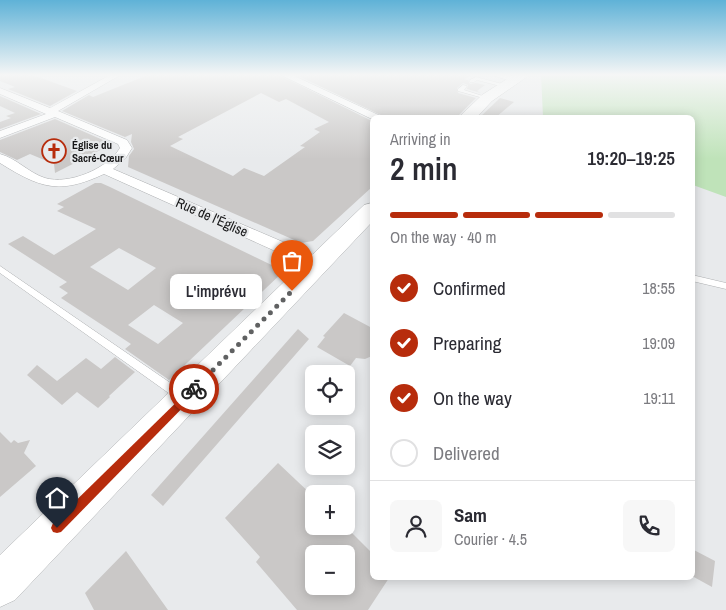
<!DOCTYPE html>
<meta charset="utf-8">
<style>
body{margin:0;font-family:"Archivo Narrow",sans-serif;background:#f7f7f7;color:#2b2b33;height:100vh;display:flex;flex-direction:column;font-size:19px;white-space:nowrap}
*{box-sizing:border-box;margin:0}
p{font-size:16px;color:#7c7c81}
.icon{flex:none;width:28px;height:28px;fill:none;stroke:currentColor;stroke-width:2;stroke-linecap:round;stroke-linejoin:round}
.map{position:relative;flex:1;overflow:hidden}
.drawer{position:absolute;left:370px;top:115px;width:325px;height:465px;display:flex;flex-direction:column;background:#fff;border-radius:8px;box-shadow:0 2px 12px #0003}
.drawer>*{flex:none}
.controls{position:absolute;left:305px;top:365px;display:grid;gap:10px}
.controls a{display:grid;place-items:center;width:50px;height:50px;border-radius:8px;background:#fff;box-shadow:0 2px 12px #0003;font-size:25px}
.pin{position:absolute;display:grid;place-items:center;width:42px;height:42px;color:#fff;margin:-51px -21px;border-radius:50% 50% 50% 0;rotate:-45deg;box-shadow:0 0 5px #0007}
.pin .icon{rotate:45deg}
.courier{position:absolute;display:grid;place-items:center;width:50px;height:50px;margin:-25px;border:4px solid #b72c0c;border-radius:50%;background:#fff;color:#222;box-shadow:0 1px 6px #0007}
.bubble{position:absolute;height:35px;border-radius:8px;background:#fff;box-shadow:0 2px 12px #0003;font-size:16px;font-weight:600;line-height:35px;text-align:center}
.summary em{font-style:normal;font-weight:600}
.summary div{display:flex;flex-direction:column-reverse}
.summary{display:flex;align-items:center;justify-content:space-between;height:85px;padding:0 20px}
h1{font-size:32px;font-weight:600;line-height:38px}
.bar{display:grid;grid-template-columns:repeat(4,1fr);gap:8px 5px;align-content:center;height:60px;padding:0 20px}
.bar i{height:6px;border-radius:4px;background:#e1e1e2}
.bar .active{background:#b72c0c}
.bar p{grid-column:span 4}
.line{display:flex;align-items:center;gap:12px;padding:0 20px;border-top:1px solid #e1e1e2}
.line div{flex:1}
.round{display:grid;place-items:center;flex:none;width:52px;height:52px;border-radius:8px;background:#f7f7f7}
ol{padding:0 20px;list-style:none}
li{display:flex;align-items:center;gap:15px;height:55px}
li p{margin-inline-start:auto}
li .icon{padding:5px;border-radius:50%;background:#b72c0c;color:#fff;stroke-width:4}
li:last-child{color:#7c7c81}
li i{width:28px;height:28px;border:2px solid #e1e1e2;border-radius:50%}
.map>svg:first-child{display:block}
</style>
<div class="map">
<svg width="726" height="610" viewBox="0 0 726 610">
<rect width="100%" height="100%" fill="#e8eaec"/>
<path fill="#bfe3b9" d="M541 74H726V197L693 185 692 118 543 117Z"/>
<path fill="#cac8c7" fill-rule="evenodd" d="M0 74H30L77 91 50 106 8 89 15 87 0 81Z
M150 74H277L372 121V187L313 241 301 243 128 167 129 156 134 149 131 142 132 134 125 137 62 111 89 95 93 97ZM261 93 279 102 286 99 329 122 314 129 320 132 300 146 305 147 264 176 244 168 233 176 170 146 183 139 178 137Z
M294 74H475L464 79 468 80 470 84 476 83 485 85 477 91 481 93 467 89 468 85 463 83 457 88 458 93 476 98 456 118H387Z
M0 96 41 114 0 129V122L11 118 6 116 15 113 0 106Z
M500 98 514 102 495 118H479Z
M55 119 112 144 55 173 54 164 30 154 17 160 0 152V140Z
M95 183H101L110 187 284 271 169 380 125 349 131 344 61 298 68 293 59 287 67 282 8 244 23 236 54 255 96 229 57 211 64 207 57 204ZM119 248 156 268 128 290 90 267ZM154 305 183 323 158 344 128 325Z
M344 313 372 328 371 340 372 356 365 359 356 358 350 366 317 347 325 337 323 336Z
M298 329 309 339 163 506 151 495Z
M115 357 135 372 109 396 110 397 98 408 77 392 62 405 27 375 37 365 57 381 86 358 101 369Z
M0 432 11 443 14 440 18 443 30 440 24 453 36 466 0 497Z
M278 463 314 497V526H345L372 553V578H389L368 610H297L256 562 260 557 225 518ZM314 554H346V586H314Z
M692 549 715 561 712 587 692 576Z
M126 551 168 610H94L85 593Z"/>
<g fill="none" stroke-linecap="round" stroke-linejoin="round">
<g stroke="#aeb0b2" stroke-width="1">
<path id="service" d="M476 77 506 85V86L504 87 477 80 474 82H470V80Z
M463 85 467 86 464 90 489 98 487 99 458 91V89Z
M0 266 185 393 186 396 185 399 181 401 177 399 0 273Z
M692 275 726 283V289L692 281Z"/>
</g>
<g stroke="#aeb0b2" stroke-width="1">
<path id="minor" d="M112 74H122L58 111 127 140 132 148 125 159 113 169 325 260 327 264 325 268 319 270 313 268 104 174C59 195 40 188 0 163V154C16 158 29 173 45 178 69 185 107 169 120 148L118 144 55 117 0 138V131L46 114 0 94V88L50 108Z
M279 74H290L385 118 372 119Z
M494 74H507L522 80 517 83 495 76Z"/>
</g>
<g stroke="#aeb0b2" stroke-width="1">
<path id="primary" d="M515 74H531L492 101 476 118H458L482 95Z
M372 203V222L15 600 0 607V555L364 205Z"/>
</g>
<use href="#service" fill="#fff" fill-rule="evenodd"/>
<use href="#minor" fill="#fff" fill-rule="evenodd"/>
<use href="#primary" fill="#fff" fill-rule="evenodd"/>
</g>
<linearGradient id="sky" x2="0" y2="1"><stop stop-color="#5fb2d7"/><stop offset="0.47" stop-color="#f5f6f6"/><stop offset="1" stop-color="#f5f6f6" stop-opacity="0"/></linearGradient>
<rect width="726" height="159" fill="url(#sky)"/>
<path fill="#b72c0c" d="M194 385 199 389 198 392 61 532 57 533 53 532 51 528 53 523Z"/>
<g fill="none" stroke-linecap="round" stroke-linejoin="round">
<path stroke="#606162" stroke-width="5" stroke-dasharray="0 9" d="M194 389 292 291"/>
</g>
<defs>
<g id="church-ring" transform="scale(1.25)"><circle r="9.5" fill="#e8eaec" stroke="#b72c0c" stroke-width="1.5"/><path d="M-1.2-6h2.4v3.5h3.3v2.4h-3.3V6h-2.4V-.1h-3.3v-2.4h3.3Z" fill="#b72c0c"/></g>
</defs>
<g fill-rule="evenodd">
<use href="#church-ring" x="54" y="151"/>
</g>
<g text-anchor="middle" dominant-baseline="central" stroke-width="4.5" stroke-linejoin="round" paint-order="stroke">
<g font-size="11" font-weight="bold" fill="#171718" stroke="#e8eaec" text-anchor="start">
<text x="72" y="145">Église du<tspan x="72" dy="13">Sacré-Cœur</tspan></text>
</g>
<g font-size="14" fill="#171718" stroke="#e8eaec">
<text transform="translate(212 217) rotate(24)">Rue de l'Église</text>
</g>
</g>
</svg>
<div class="controls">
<a><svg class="icon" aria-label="locate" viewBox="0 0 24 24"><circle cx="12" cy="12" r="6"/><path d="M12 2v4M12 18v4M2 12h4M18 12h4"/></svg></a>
<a><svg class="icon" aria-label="layers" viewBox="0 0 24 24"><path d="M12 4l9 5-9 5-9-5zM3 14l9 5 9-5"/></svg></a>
<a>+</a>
<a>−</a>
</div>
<div class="pin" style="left:292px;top:291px;background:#ea580c"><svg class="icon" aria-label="bag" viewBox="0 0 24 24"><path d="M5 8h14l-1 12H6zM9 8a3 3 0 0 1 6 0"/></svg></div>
<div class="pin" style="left:57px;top:528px;background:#1f2937"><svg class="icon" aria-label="home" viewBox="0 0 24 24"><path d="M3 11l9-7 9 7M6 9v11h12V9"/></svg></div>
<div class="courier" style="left:194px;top:389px"><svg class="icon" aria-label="bike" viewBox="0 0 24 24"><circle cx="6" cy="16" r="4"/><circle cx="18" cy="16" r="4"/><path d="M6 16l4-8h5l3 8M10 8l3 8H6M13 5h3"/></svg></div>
<div class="bubble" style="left:170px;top:274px;width:92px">L'imprévu</div>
<section class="drawer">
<div class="summary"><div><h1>2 min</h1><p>Arriving in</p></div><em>19:20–19:25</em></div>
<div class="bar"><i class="active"></i><i class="active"></i><i class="active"></i><i></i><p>On the way · 40 m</p></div>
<ol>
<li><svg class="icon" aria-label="check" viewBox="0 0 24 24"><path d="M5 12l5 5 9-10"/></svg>Confirmed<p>18:55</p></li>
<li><svg class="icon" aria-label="check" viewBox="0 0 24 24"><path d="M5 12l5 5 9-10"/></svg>Preparing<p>19:09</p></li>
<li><svg class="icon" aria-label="check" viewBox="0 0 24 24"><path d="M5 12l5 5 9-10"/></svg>On the way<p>19:11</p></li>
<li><i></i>Delivered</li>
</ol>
<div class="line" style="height:90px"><a class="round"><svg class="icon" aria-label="person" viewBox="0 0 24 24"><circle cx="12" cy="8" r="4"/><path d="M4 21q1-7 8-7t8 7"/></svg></a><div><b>Sam</b><p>Courier · 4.5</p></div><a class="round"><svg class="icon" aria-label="phone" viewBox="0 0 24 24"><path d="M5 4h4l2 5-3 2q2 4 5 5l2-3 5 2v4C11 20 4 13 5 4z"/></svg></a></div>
</section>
</div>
